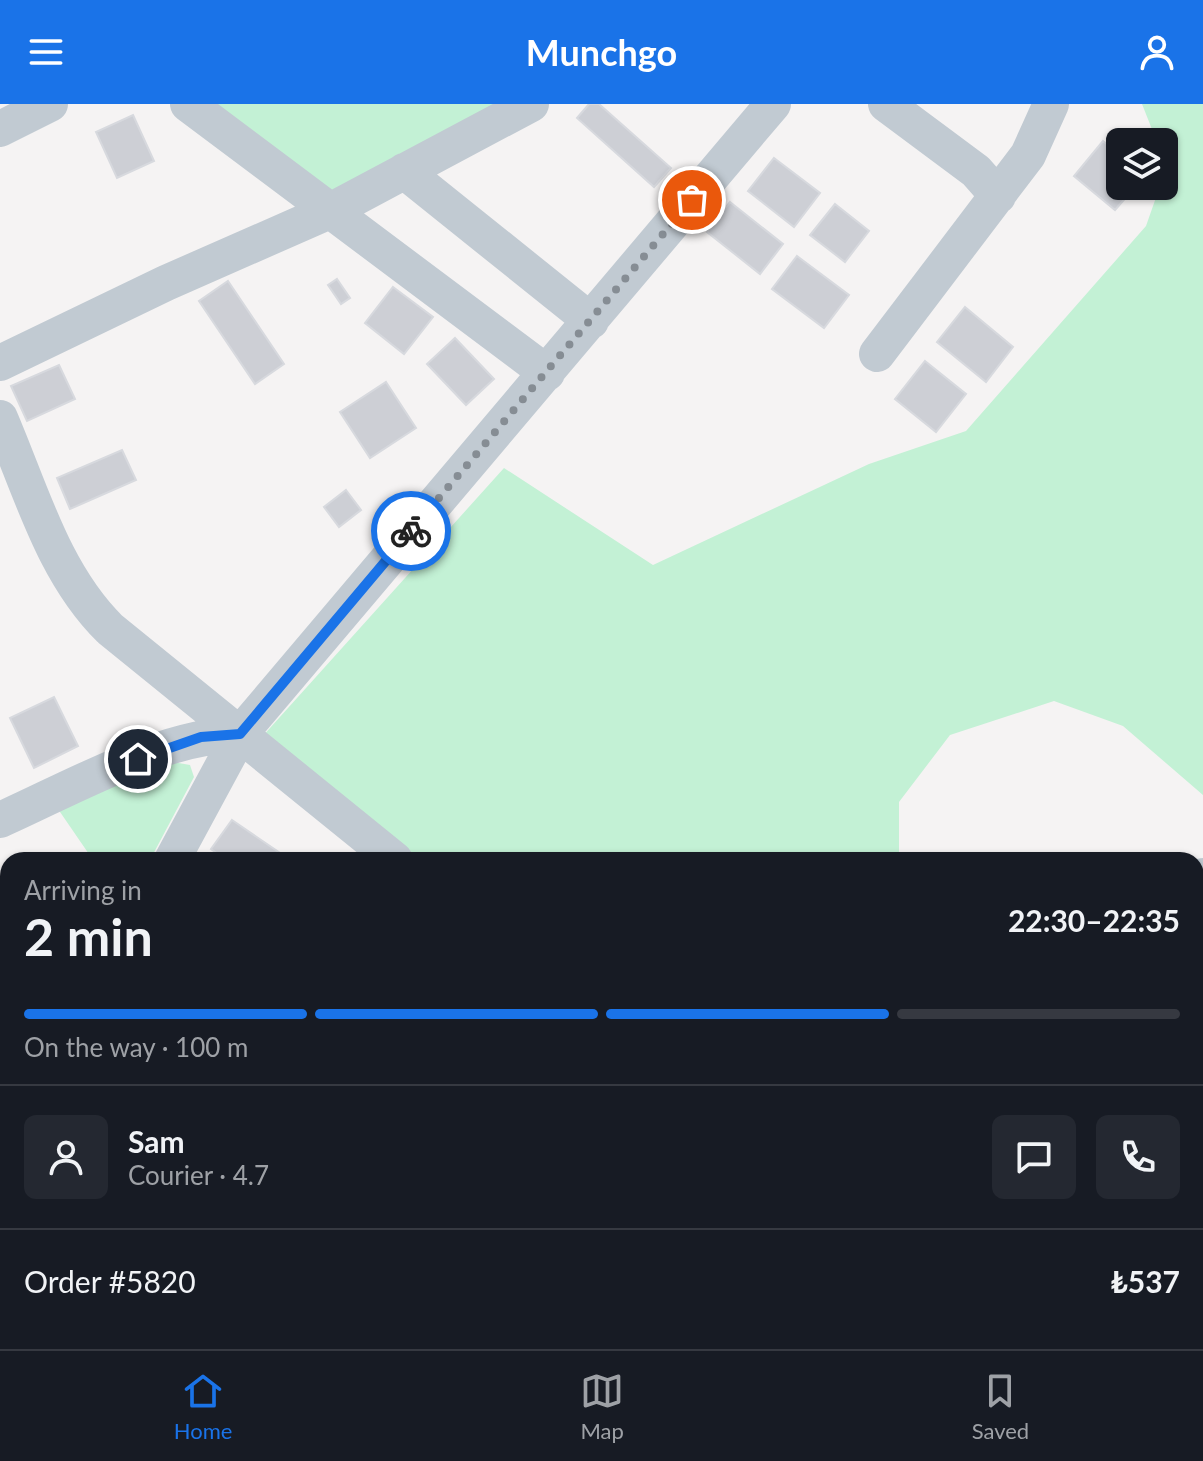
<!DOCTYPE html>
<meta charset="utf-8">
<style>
body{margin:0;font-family:Lato,sans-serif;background:#242831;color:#f1f3f6;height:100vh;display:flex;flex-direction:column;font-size:30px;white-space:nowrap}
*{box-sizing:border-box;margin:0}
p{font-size:26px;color:#9ea1a6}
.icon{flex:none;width:44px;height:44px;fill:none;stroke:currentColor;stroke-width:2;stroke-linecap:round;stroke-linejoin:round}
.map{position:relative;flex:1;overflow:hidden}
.panel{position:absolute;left:0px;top:748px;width:1204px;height:498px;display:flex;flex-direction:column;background:#171b24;border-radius:24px 24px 0 0;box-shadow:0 2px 6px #0004}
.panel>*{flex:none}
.buttons{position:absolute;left:1106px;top:24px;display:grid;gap:16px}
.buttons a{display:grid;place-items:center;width:72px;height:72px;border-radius:12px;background:#171b24;box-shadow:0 2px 6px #0004;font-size:40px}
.pin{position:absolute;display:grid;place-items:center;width:68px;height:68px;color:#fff;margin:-34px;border:4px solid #fff;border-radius:50%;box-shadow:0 2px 8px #0007}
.courier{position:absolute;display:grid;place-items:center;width:80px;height:80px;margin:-40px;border:6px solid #1a73e8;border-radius:50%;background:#fff;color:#222;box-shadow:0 2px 10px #0007}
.head em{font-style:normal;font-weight:700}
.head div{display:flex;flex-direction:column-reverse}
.head{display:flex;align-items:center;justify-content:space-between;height:136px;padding:0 24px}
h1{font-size:52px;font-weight:700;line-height:60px}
.bar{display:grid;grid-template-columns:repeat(4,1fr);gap:12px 8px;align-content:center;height:96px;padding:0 24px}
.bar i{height:10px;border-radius:6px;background:#363941}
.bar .selected{background:#1a73e8}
.bar p{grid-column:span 4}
.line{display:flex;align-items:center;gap:20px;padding:0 24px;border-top:2px solid #363941}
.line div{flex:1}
.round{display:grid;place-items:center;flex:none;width:84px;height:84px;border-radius:12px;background:#242831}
header{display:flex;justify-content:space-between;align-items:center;height:104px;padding:0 24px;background:#1a73e8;color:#fff;font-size:36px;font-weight:700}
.tabs{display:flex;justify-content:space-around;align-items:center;height:112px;border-top:2px solid #363941;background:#171b24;font-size:22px;color:#9ea1a6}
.tabs a{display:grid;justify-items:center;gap:4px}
.tabs .selected{color:#1a73e8}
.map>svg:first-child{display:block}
</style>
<header><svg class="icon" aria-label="menu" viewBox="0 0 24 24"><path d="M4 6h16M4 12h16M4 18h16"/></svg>Munchgo<svg class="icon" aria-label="person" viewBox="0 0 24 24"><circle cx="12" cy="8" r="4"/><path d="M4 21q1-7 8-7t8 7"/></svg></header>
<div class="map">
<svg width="1203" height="1245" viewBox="0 0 1203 1245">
<rect width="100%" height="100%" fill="#f5f3f3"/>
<path fill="#c3f1d5" d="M209 0H512L335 97Z
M1142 0H1203V691L1123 622 1054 597 950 631 899 698V756H416L261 634 504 364 653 461 869 360 966 327 1146 122 1160 82H1164V38H1157Z
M173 658 190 661 194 673 150 756H93L58 705Z
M322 1238H943L941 1245H319Z"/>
<path fill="#cdcfd5" stroke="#d7d9de" stroke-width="2" d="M589 0H599L671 64 654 83 577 14Z
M133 11 154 57 117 74 96 28Z
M1103 37 1120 51V82H1136L1115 106 1074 72Z
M774 54 820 89 794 123 748 87Z
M730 98 783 140 760 170 707 128Z
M835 100 869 127 845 158 810 131Z
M797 152 849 191 824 224 772 185Z
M337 175 350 194 341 200 328 181Z
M228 177 284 260 255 280 199 197Z
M393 183 433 213 404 250 365 219Z
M965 203 1013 243 986 278 937 238Z
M455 234 494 275 466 301 427 260Z
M925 257 966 290 936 328 895 295Z
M59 261 75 295 27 317 11 282Z
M386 278 416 324 370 354 340 308Z
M122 346 136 376 70 405 57 374Z
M346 386 361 406 339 423 324 403Z
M54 593 78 642 34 664 10 614Z
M232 716 283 751 279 756H226L211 745Z
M1203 882V942L1196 929V884Z
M0 1074 8 1081V1119L0 1112Z
M0 1149 8 1156V1227L0 1236Z"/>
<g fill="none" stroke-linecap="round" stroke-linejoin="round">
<path stroke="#7ad0a6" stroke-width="4" stroke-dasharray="6 4" stroke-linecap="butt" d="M1196 875 1203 872
M941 1245 943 1238"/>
<path stroke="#c1cad2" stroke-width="36" d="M188 0 547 269
M886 0 976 67 998 92
M0 25 50 0
M404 67 591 217
M877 250 1028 51 1051 0
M0 259 166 179 332 106 531 0
M0 314C31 386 53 469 110 525L395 756
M0 716C72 684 161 632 240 630
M172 756 240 630 773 0
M1196 774 1203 772
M0 1002 8 992
M0 1033 8 1041
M1196 1131 1203 1126
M1196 1218 1203 1215
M217 1238 224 1245
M1134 1245 1137 1238"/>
</g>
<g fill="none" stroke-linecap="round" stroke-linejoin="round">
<path stroke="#868d94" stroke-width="8" stroke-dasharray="0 14.4" d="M411 427 692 96"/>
<path stroke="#1a73e8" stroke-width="10" d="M138 655 201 633 240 630 411 427"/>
</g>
</svg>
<div class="buttons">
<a><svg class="icon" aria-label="layers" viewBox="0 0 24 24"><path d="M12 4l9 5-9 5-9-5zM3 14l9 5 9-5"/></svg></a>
</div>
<div class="pin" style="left:692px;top:96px;background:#ea580c"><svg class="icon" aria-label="bag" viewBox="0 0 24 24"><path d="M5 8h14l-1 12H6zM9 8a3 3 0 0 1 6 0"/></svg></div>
<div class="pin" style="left:138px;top:655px;background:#1f2937"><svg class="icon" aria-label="home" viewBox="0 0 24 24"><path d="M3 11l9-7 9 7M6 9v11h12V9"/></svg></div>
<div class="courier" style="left:411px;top:427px"><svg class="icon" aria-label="bike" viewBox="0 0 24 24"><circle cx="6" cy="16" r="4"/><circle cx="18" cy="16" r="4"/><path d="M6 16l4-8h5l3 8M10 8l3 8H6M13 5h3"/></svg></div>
<section class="panel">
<div class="head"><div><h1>2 min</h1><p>Arriving in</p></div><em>22:30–22:35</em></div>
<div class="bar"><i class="selected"></i><i class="selected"></i><i class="selected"></i><i></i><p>On the way · 100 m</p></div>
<div class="line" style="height:144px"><a class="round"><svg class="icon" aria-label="person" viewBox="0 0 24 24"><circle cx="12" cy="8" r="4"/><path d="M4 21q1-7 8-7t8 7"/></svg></a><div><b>Sam</b><p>Courier · 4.7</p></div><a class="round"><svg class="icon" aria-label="chat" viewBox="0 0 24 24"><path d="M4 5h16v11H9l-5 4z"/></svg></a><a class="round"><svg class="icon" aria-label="phone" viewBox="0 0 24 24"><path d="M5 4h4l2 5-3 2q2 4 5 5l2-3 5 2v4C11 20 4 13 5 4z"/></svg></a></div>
<div class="line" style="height:104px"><div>Order #5820</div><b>₺537</b></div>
</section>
</div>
<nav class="tabs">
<a class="selected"><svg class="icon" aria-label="home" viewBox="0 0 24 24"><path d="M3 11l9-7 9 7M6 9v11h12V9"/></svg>Home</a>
<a><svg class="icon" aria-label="map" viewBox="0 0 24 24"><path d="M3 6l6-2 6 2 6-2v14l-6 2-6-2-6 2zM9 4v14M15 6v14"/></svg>Map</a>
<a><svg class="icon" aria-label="saved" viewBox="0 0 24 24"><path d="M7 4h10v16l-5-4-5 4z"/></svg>Saved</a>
</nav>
